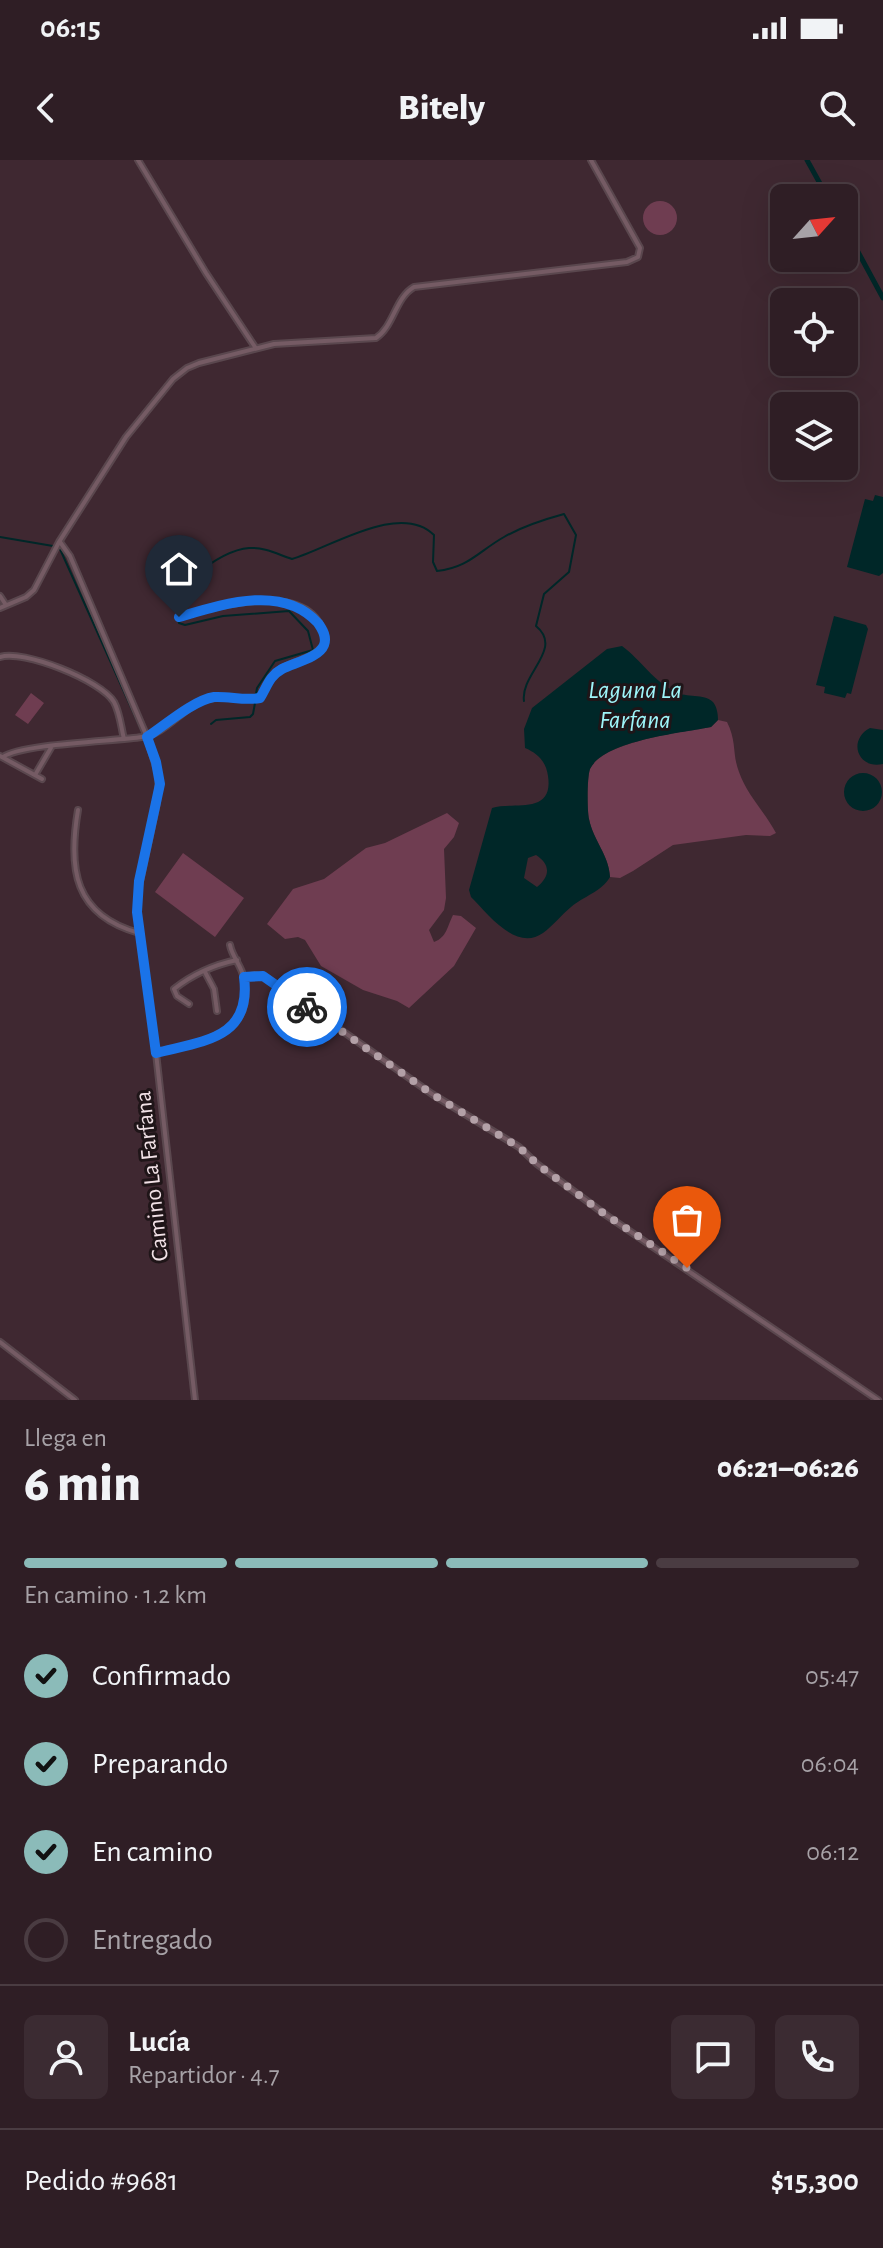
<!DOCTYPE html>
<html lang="es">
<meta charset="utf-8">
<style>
body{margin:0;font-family:"Alegreya Sans",sans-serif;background:#3b2b32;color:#f1f3f6;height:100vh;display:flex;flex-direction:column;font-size:30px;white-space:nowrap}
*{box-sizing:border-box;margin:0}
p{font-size:26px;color:#a7a2a7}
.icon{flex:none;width:44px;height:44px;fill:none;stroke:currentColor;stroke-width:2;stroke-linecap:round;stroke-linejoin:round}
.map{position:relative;height:1240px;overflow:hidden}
.details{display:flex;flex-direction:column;background:#2f1e25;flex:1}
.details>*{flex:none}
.needle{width:52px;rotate:63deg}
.tools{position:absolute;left:770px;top:24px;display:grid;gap:16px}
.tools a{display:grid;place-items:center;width:88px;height:88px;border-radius:12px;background:#2f1e25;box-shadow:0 8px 32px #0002,0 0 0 2px #4a3c42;font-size:40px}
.pin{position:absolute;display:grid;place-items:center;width:68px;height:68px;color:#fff;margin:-82px -34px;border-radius:50% 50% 50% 0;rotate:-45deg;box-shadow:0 0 8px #0007}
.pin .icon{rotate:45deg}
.courier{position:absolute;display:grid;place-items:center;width:80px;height:80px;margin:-40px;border:6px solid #1a73e8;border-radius:50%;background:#fff;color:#222;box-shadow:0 2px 10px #0007}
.summary em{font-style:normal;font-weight:800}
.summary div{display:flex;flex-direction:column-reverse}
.summary{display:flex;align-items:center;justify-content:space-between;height:136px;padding:0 24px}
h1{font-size:52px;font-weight:800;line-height:60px}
.bar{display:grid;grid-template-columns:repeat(4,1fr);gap:12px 8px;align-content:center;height:96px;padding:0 24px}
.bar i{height:10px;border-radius:6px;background:#4a3c42}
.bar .selected{background:#8bbbb9}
.bar p{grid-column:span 4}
.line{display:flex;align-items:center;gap:20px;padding:0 24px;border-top:2px solid #4a3c42}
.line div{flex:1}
.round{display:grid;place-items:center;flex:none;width:84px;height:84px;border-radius:12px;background:#3b2b32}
ol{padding:0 24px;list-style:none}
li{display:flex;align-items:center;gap:24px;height:88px}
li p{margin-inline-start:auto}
li .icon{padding:8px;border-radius:50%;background:#8bbbb9;color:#111;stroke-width:4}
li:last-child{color:#a7a2a7}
li i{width:44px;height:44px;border:4px solid #4a3c42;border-radius:50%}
.status{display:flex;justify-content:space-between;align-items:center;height:56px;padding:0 40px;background:#2f1e25;direction:ltr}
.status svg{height:22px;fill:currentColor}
header{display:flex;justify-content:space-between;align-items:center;height:104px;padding:0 24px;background:#2f1e25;font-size:36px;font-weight:800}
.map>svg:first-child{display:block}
</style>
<div class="status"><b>06:15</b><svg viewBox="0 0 49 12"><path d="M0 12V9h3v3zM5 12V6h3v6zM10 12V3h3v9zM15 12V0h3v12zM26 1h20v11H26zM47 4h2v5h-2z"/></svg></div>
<header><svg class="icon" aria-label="back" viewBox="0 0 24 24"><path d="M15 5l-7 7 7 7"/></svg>Bitely<svg class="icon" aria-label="search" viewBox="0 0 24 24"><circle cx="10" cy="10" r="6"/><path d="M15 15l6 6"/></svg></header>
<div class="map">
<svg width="883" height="1240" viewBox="0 0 883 1240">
<rect width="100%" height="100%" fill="#3f2831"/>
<path fill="#6f3d51" d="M643 58a17 17 0 1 1 34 0a17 17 0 1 1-34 0Z
M31 533 44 543 28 564 15 555Z
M718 560 727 562C737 582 732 594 739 612 747 635 765 652 776 673L770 676 746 675 673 685 633 711 620 718 610 717C609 695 593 680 589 659 587 650 587 617 590 609 603 581 683 572 711 567Z
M447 653 459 663 454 677 444 689 446 738 444 750 429 770 434 782C447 777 447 767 453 755L461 756 476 768 454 806 409 848 397 841 363 830 321 806 305 780 298 777 285 779 267 764 293 729 324 719 366 688 385 683Z
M183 693 244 738 215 777 155 732Z"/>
<path fill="#002728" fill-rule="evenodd" d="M875 335 883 337V413L879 416 847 407 865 339 873 341Z
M834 456 866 465 868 469 851 534 847 533 845 538 824 533 825 527 816 525Z
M622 486C641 500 654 522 676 532 686 538 704 533 713 542 717 547 718 554 718 560L711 567C683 573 604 580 590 609 587 617 587 650 589 659 593 680 609 695 610 717 601 732 584 736 571 747 561 755 553 766 543 773 516 792 488 754 471 737L469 730 492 648C512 641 554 656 548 616 546 601 537 593 525 588L524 569 532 548 607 489ZM536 695C550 704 551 716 537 727L524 718 528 698Z
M870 568 883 570V604C858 610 847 580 870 568Z
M844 632a19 19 0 1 1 38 0a19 19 0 1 1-38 0Z"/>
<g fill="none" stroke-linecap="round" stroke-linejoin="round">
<path stroke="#002728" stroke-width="2" d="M0 377 53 386
M60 389 143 574
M256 534 257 528 275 501 313 490 308 471 289 451 223 456 185 465 179 463C167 430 219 390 249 388 264 387 277 394 292 399 330 388 400 341 434 375L433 402 437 411C468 408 479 391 504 377 523 366 542 360 564 354L576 375 569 412 544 434 536 466C564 489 520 514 524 541
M211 564 216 560 250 557 253 554 255 543"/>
<path stroke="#002728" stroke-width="5" d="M807 0 828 38
M844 66 883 138"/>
<g stroke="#5a474e" stroke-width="8">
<path id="minor" d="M138 0 206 113 255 187
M60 382 70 396 147 577 159 617 157 643 138 731V762L156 893 195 1240
M0 436 6 445
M0 448 26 437 34 430 59 382 126 277 173 219 187 208 199 203 274 184 376 178C394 166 395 138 414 127L627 102 638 97 640 88 591 0
M0 497C22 489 101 520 114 542 120 553 121 567 124 579
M0 596 42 619
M3 597C20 584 115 581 142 577 165 575 183 547 205 540 222 534 241 542 260 538 266 528 269 517 279 510 294 500 315 499 325 483 319 417 219 445 179 457
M35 615 52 586
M78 650C68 709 74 755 139 773
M205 812 214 829 217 851
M244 817 256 815 267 818 432 934 519 987 537 1004 606 1055 878 1240
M189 844 177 836 174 829C193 814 213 805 237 800
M156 893C197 882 256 877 244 819 242 806 232 797 230 785
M0 1182 75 1240"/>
</g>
<use href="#minor" stroke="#755b64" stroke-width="4"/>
</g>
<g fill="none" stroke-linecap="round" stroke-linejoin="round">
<path stroke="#b3a0a7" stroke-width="8" stroke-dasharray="0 14.4" d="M307 847 432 934 519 987 537 1004 606 1055 687 1108"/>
<path stroke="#1a73e8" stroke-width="10" d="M179 457C223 444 283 424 318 463 323 470 327 477 324 485 319 498 293 503 282 509 269 516 267 527 260 538 244 541 230 536 214 537 194 540 165 565 147 577L156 602 160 624 139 721 137 752 156 893C203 881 252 879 244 817L263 816 307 847"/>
</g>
<g text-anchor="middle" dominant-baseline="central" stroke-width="6" stroke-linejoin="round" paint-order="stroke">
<g font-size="24" fill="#f1e1e6" stroke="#1f1518">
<text transform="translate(152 1016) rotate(-96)">Camino La Farfana</text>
</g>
<g font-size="26" font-style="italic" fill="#9ef5f9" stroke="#1f1518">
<text x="635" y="530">Laguna La<tspan x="635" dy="30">Farfana</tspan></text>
</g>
</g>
</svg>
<div class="tools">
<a><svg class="needle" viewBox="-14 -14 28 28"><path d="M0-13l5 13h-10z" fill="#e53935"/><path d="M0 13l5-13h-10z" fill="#a7a2a7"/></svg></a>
<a><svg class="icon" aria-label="locate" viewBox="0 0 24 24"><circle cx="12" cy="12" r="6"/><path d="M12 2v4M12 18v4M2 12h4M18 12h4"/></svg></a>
<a><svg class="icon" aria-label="layers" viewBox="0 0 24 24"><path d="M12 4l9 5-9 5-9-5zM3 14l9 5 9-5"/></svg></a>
</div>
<div class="pin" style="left:687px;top:1108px;background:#ea580c"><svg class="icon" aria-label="bag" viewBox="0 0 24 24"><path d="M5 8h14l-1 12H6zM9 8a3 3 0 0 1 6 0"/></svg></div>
<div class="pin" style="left:179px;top:457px;background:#1f2937"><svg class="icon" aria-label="home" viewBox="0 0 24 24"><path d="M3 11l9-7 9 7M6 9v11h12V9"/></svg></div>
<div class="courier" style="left:307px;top:847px"><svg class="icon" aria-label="bike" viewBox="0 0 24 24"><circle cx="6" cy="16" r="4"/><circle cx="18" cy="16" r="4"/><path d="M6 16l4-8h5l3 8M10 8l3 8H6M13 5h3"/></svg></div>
</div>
<section class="details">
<div class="summary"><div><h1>6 min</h1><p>Llega en</p></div><em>06:21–06:26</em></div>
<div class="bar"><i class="selected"></i><i class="selected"></i><i class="selected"></i><i></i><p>En camino · 1.2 km</p></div>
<ol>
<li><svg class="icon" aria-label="check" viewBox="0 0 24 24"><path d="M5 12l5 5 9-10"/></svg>Confirmado<p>05:47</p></li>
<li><svg class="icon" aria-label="check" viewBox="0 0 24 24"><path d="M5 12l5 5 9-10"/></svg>Preparando<p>06:04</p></li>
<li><svg class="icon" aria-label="check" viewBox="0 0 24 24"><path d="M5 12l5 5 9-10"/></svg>En camino<p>06:12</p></li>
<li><i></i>Entregado</li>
</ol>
<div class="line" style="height:144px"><a class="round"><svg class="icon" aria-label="person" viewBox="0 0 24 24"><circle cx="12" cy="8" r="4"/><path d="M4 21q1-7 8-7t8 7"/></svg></a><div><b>Lucía</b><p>Repartidor · 4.7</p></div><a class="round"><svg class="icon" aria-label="chat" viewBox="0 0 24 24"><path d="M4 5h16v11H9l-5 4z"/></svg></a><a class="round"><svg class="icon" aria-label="phone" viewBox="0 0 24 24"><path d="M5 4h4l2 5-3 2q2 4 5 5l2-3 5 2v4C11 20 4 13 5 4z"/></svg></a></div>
<div class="line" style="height:104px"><div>Pedido #9681</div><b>$15,300</b></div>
</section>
